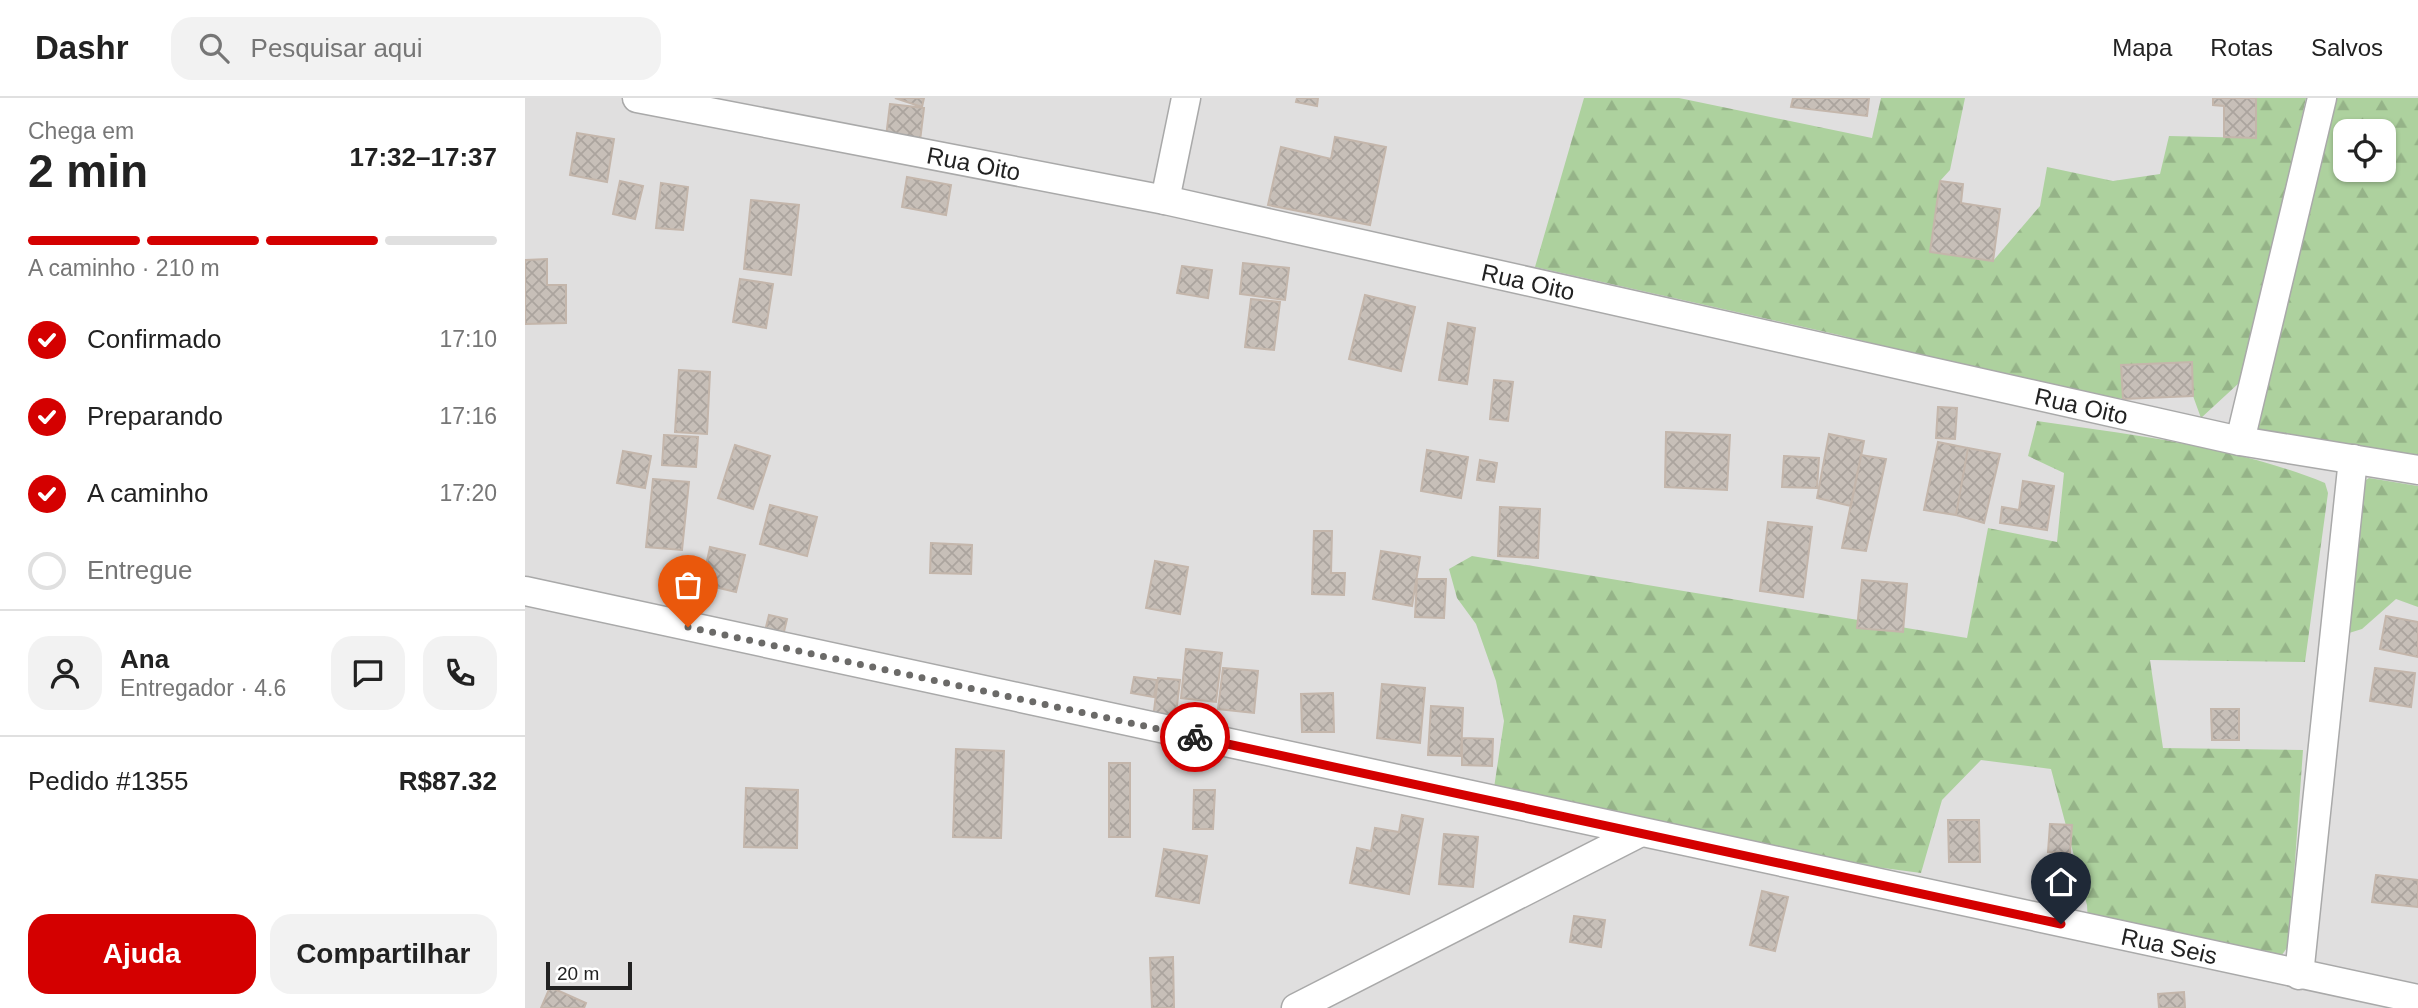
<!DOCTYPE html>
<html lang="pt">
<meta charset="utf-8">
<style>
body{margin:0;font-family:Helvetica,sans-serif;background:#f2f2f2;color:#222;height:100vh;display:flex;flex-direction:column;font-size:26px;white-space:nowrap}
*{box-sizing:border-box;margin:0}
p{font-size:23px;color:#767676}
.icon{flex:none;width:38px;height:38px;fill:none;stroke:currentColor;stroke-width:2;stroke-linecap:round;stroke-linejoin:round}
.map{position:relative;flex:1;overflow:hidden}
.sheet{display:flex;flex-direction:column;background:#fff;width:525px}
.sheet>*{flex:none}
.tools{position:absolute;left:1808px;top:21px;display:grid;gap:14px}
.tools a{display:grid;place-items:center;width:63px;height:63px;border-radius:14px;background:#fff;box-shadow:0 2px 5px #0004;font-size:35px}
.scale{position:absolute;left:21px;bottom:18px;width:86px;box-sizing:border-box;padding-left:7px;border:4px solid #222;border-top:0;font-size:19px;line-height:24px;white-space:nowrap;color:#222;-webkit-text-stroke:5px #fff;paint-order:stroke}
.pin{position:absolute;display:grid;place-items:center;width:60px;height:60px;color:#fff;margin:-72px -30px;border-radius:50% 50% 50% 0;rotate:-45deg;box-shadow:0 0 7px #0007}
.pin .icon{rotate:45deg}
.courier{position:absolute;display:grid;place-items:center;width:70px;height:70px;margin:-35px;border:5px solid #d40000;border-radius:50%;background:#fff;color:#222;box-shadow:0 2px 9px #0007}
.headline em{font-style:normal;font-weight:800}
.headline div{display:flex;flex-direction:column-reverse}
.headline{display:flex;align-items:center;justify-content:space-between;height:119px;padding:0 28px}
h1{font-size:46px;font-weight:800;line-height:52px}
.bar{display:grid;grid-template-columns:repeat(4,1fr);gap:10px 7px;align-content:center;height:84px;padding:0 28px}
.bar i{height:9px;border-radius:5px;background:#e0e0e0}
.bar .on{background:#d40000}
.bar p{grid-column:span 4}
.line{display:flex;align-items:center;gap:18px;padding:0 28px;border-top:2px solid #e0e0e0}
.line div{flex:1}
.round{display:grid;place-items:center;flex:none;width:74px;height:74px;border-radius:21px;background:#f2f2f2}
ol{padding:0 28px;list-style:none}
li{display:flex;align-items:center;gap:21px;height:77px}
li p{margin-inline-start:auto}
li .icon{padding:7px;border-radius:50%;background:#d40000;color:#fff;stroke-width:4}
li:last-child{color:#767676}
li i{width:38px;height:38px;border:4px solid #e0e0e0;border-radius:50%}
.primary-button{display:flex;gap:14px;margin-top:auto;padding:14px 28px}
.primary-button a{flex:1;height:80px;border-radius:21px;background:#d40000;color:#fff;font-size:28px;font-weight:800;line-height:80px;text-align:center}
.primary-button a+a{background:#f2f2f2;color:#222}
header{display:flex;align-items:center;gap:42px;box-sizing:border-box;height:98px;padding:0 35px;background:#fff;border-bottom:2px solid #e0e0e0}
header strong{font-size:33px}
nav{display:flex;gap:38px;margin-inline-start:auto;font-size:24px}
.search{width:490px;height:63px;background:#f2f2f2;display:flex;align-items:center;gap:18px;box-sizing:border-box;padding:0 24px;border-radius:21px;color:#767676;font-size:26px}
main{display:flex;flex:1;min-height:0}
.map>svg:first-child{display:block}
</style>
<header>
<strong>Dashr</strong>
<div class="search"><svg class="icon" aria-label="search" viewBox="0 0 24 24"><circle cx="10" cy="10" r="6"/><path d="M15 15l6 6"/></svg>Pesquisar aqui</div>
<nav><a>Mapa</a><a>Rotas</a><a>Salvos</a></nav>
</header>
<main>
<section class="sheet">
<div class="headline"><div><h1>2 min</h1><p>Chega em</p></div><em>17:32–17:37</em></div>
<div class="bar"><i class="on"></i><i class="on"></i><i class="on"></i><i></i><p>A caminho · 210 m</p></div>
<ol>
<li><svg class="icon" aria-label="check" viewBox="0 0 24 24"><path d="M5 12l5 5 9-10"/></svg>Confirmado<p>17:10</p></li>
<li><svg class="icon" aria-label="check" viewBox="0 0 24 24"><path d="M5 12l5 5 9-10"/></svg>Preparando<p>17:16</p></li>
<li><svg class="icon" aria-label="check" viewBox="0 0 24 24"><path d="M5 12l5 5 9-10"/></svg>A caminho<p>17:20</p></li>
<li><i></i>Entregue</li>
</ol>
<div class="line" style="height:126px"><a class="round"><svg class="icon" aria-label="person" viewBox="0 0 24 24"><circle cx="12" cy="8" r="4"/><path d="M4 21q1-7 8-7t8 7"/></svg></a><div><b>Ana</b><p>Entregador · 4.6</p></div><a class="round"><svg class="icon" aria-label="chat" viewBox="0 0 24 24"><path d="M4 5h16v11H9l-5 4z"/></svg></a><a class="round"><svg class="icon" aria-label="phone" viewBox="0 0 24 24"><path d="M5 4h4l2 5-3 2q2 4 5 5l2-3 5 2v4C11 20 4 13 5 4z"/></svg></a></div>
<div class="line" style="height:91px"><div>Pedido #1355</div><b>R$87.32</b></div>
<div class="primary-button"><a>Ajuda</a><a>Compartilhar</a></div>
</section>
<div class="map">
<svg width="1893" height="910" viewBox="0 0 1893 910">
<defs>
<pattern id="forest-firs" width="22" height="20" patternUnits="userSpaceOnUse" patternTransform="scale(1.75)"><rect width="22" height="20" fill="#add19e"/><path d="M5 1l3.5 6h-7zM16 11l3.5 6h-7z" fill="#95b388"/></pattern>
<pattern id="building-cross-hatch" width="8" height="8" patternUnits="userSpaceOnUse" patternTransform="scale(1.75)"><rect width="8" height="8" fill="#c7bfb8"/><path d="M0 0l8 8M0 8l8-8" fill="none" stroke="#aba49e"/></pattern>
</defs>
<rect width="100%" height="100%" fill="#f2efe9"/>
<path fill="#e0dfdf" fill-rule="evenodd" d="M0 0H1893V910H0ZM1820 33H1858V72H1820Z"/>
<path fill="url(#forest-firs)" fill-rule="evenodd" d="M1059 0H1154L1347 40 1356 0H1440L1425 72 1415 83 1405 154 1468 163 1515 108 1522 69 1588 83 1635 76 1644 38 1730 40 1731 0H1781L1743 176 1714 285 1676 320 1668 298 1667 265 1597 267 1598 301 1487 281 1314 237 1010 169Z
M1810 0H1893V368L1723 330ZM1820 33H1858V72H1820Z
M1512 323C1608 337 1709 348 1800 385L1803 395 1780 564 1625 562 1638 650 1778 652 1764 847 1751 865 1563 826 1562 807 1526 671 1456 662 1417 702 1396 775 1208 750 969 690 979 623 971 583 951 526 932 500 924 471 947 458 1442 540 1463 430 1532 444 1539 375 1503 358Z
M1844 380 1893 388V509L1871 501 1837 531 1824 535 1832 388Z"/>
<path fill="url(#building-cross-hatch)" stroke="#c4b6ab" stroke-width="2" d="M370 0H399L397 9Z
M772 0H793L792 8 771 4Z
M1268 0H1344L1342 18 1266 9Z
M1688 0H1731V40L1699 39V8L1688 7Z
M365 6 399 10 395 43 361 39Z
M52 35 89 41 82 84 45 77Z
M810 39 861 49 845 127 743 107 756 49 806 61Z
M382 79 426 87 421 117 377 109Z
M95 83 118 88 110 121 88 116Z
M1415 83 1438 86 1436 105 1475 111 1468 163 1405 154Z
M136 85 163 89 158 132 131 130Z
M226 102 274 107 266 177 219 171Z
M22 161V187H41V225L0 226V162Z
M718 165 764 170 760 202 715 196Z
M657 168 687 172 683 200 652 195Z
M215 181 248 186 241 230 208 224Z
M840 197 890 209 876 273 824 261Z
M726 201 755 204 749 252 720 249Z
M923 225 950 230 942 286 914 282Z
M1667 264 1668 298 1598 301 1596 267Z
M154 272 185 274 182 336 150 334Z
M969 282 988 284 983 323 965 321Z
M1413 309 1432 310 1430 341 1411 340Z
M1141 334 1205 337 1202 392 1140 389Z
M1304 336 1339 343 1326 408 1292 400Z
M139 337 173 339 171 369 137 367Z
M1413 344 1443 350 1431 417 1399 412Z
M210 347 245 358 228 411 193 400Z
M1443 350 1475 356 1459 425 1431 417Z
M902 352 943 359 936 400 896 393Z
M98 353 126 358 120 390 92 385Z
M1336 357 1361 361 1341 453 1317 450Z
M1259 358 1294 360 1292 390 1257 389Z
M955 362 972 365 969 384 952 382Z
M128 381 164 384 157 452 121 449Z
M1498 383 1529 388 1522 432 1475 425 1477 409 1494 412Z
M245 407 292 419 282 458 235 446Z
M975 409 1015 411 1013 460 973 458Z
M1243 424 1287 429 1278 499 1235 493Z
M789 433H807L806 475H820L819 497 787 496Z
M406 445 447 447 446 476 405 475Z
M185 449 220 457 211 494 177 486Z
M856 453 895 459 887 508 848 501Z
M630 463 663 469 655 516 621 510Z
M892 481H921L919 520 890 519Z
M1337 482 1382 486 1378 534 1332 530Z
M244 517 262 521 257 542 239 537Z
M1861 518 1893 524V559L1855 551Z
M661 551 697 555 691 604 656 600Z
M698 570 733 573 729 615 693 611Z
M1850 570 1890 575 1886 609 1845 603Z
M609 579 632 582 629 599 606 595Z
M633 580 655 582 650 624 628 621Z
M857 586 900 590 895 645 852 640Z
M808 595 809 634H777L776 596Z
M906 608 938 610 936 658 903 657Z
M1686 611H1714V642H1687Z
M937 640 968 641 967 668 937 667Z
M431 651 479 653 476 740 428 739Z
M584 665H605V739H584Z
M221 690 273 692 272 750 219 749Z
M669 692H690L688 731H668Z
M877 717 898 721 884 796 825 785 832 750 846 753 850 730 874 734Z
M1423 722H1454L1455 764H1424Z
M1525 726 1547 727 1545 755 1523 754Z
M919 736 953 739 948 789 914 786Z
M639 751 682 758 674 805 631 798Z
M1851 777 1893 782V809L1847 804Z
M1237 793 1263 799 1250 853 1225 847Z
M1049 818 1080 822 1076 849 1045 844Z
M648 859 649 910H627L625 860Z
M25 889 61 905 59 910H16Z
M1659 894 1660 910H1634L1633 896Z"/>
<g fill="none" stroke-linecap="round" stroke-linejoin="round">
<g stroke="#a9a9a9" stroke-width="31">
<g id="minor">
<path id="s1" d="M112 0 640 102 1715 343 1893 372"/>
<path d="M640 102 661 0"/>
<path d="M1715 343 1797 0"/>
<path id="s2" d="M0 493 1893 901"/>
<path d="M1774 877 1828 361"/>
<path d="M771 910 1114 735"/>
</g>
</g>
<use href="#minor" stroke="#fff" stroke-width="28"/>
</g>
<g fill="none" stroke-linecap="round" stroke-linejoin="round">
<path stroke="#6b6a68" stroke-width="7" stroke-dasharray="0 12.6" d="M163 529 670 639"/>
<path stroke="#d40000" stroke-width="9" d="M670 639 1536 826"/>
</g>
<g text-anchor="middle" dominant-baseline="central" stroke-width="7" stroke-linejoin="round" paint-order="stroke">
<g font-size="24" fill="#222" stroke="#fff">
<text stroke="none"><textPath href="#s1" startOffset="343">Rua Oito</textPath></text>
<text stroke="none"><textPath href="#s1" startOffset="910">Rua Oito</textPath></text>
<text stroke="none"><textPath href="#s1" startOffset="1477">Rua Oito</textPath></text>
<text stroke="none"><textPath href="#s2" startOffset="1682">Rua Seis</textPath></text>
</g>
</g>
</svg>
<div class="tools">
<a><svg class="icon" aria-label="locate" viewBox="0 0 24 24"><circle cx="12" cy="12" r="6"/><path d="M12 2v4M12 18v4M2 12h4M18 12h4"/></svg></a>
</div>
<div class="scale">20 m</div>
<div class="pin" style="left:163px;top:529px;background:#ea580c"><svg class="icon" aria-label="bag" viewBox="0 0 24 24"><path d="M5 8h14l-1 12H6zM9 8a3 3 0 0 1 6 0"/></svg></div>
<div class="pin" style="left:1536px;top:826px;background:#1f2937"><svg class="icon" aria-label="home" viewBox="0 0 24 24"><path d="M3 11l9-7 9 7M6 9v11h12V9"/></svg></div>
<div class="courier" style="left:670px;top:639px"><svg class="icon" aria-label="bike" viewBox="0 0 24 24"><circle cx="6" cy="16" r="4"/><circle cx="18" cy="16" r="4"/><path d="M6 16l4-8h5l3 8M10 8l3 8H6M13 5h3"/></svg></div>
</div>
</main>
